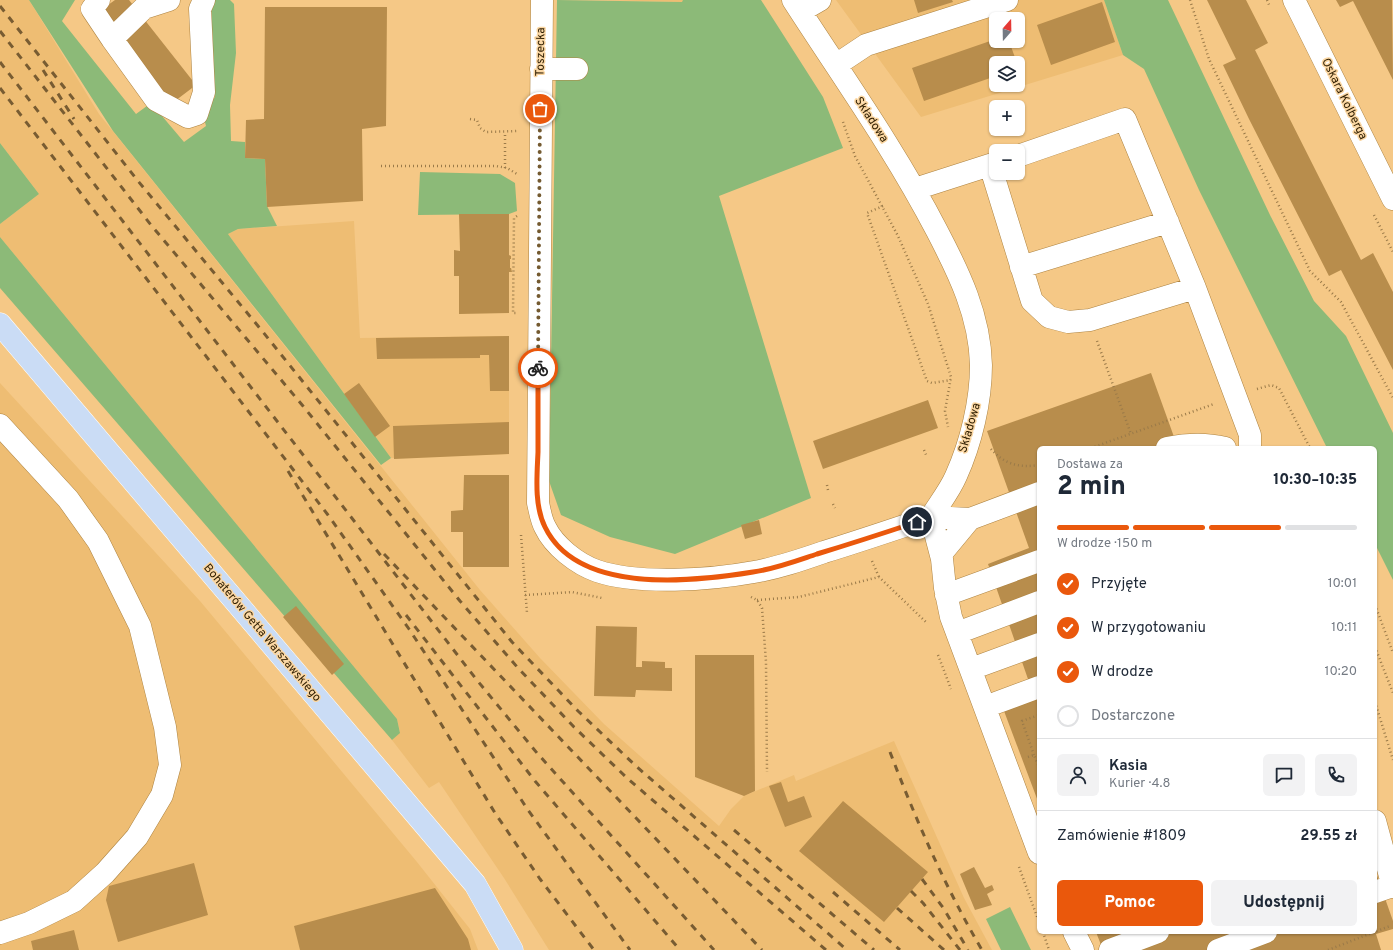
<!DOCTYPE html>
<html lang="pl">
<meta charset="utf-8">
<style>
body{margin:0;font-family:Overpass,sans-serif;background:#f2f2f3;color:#1f2937;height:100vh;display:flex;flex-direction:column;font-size:15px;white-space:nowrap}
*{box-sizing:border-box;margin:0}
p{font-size:13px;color:#747a83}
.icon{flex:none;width:22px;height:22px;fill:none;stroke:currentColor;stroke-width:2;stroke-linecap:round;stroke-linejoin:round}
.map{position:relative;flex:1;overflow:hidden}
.details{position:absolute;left:1037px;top:446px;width:340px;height:488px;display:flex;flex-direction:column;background:#fff;border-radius:6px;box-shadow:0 1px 3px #0004}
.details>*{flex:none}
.needle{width:26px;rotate:20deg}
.tools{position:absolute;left:989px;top:12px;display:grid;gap:8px}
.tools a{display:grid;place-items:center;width:36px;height:36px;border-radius:6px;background:#fff;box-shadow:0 1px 3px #0004;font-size:20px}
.pin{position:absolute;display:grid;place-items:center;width:34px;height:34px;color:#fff;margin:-17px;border:2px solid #fff;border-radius:50%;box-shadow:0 1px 4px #0007}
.courier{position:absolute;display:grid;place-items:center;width:40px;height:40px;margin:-20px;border:3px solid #ea580c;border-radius:50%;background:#fff;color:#222;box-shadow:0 1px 5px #0007}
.headline em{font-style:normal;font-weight:800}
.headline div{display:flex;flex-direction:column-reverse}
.headline{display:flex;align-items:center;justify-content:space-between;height:68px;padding:0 20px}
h1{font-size:26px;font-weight:800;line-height:30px}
.bar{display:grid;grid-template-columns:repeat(4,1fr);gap:6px 4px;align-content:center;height:48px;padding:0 20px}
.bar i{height:5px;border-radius:3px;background:#e0e1e3}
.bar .active{background:#ea580c}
.bar p{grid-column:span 4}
.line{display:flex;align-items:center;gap:10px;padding:0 20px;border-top:1px solid #e0e1e3}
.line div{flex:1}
.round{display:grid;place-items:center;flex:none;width:42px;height:42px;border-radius:6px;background:#f2f2f3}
ol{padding:0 20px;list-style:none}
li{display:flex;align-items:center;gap:12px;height:44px}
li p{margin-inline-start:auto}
li .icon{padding:4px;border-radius:50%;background:#ea580c;color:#fff;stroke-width:4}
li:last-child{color:#747a83}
li i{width:22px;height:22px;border:2px solid #e0e1e3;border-radius:50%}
.cta{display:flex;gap:8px;margin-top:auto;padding:8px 20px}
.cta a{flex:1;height:46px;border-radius:6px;background:#ea580c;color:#fff;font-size:16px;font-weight:800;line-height:46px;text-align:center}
.cta a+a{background:#f2f2f3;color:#1f2937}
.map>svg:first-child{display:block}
</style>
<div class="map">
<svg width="1393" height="950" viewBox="0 0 1393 950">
<rect width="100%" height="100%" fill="#f5c886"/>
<path fill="#eebd73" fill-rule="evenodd" d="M0 0H29L99 114 480 590 540 658 604 724 719 826 731 809 744 796 794 775 796 781 894 741 964 898 992 950H549L504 878 439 782 429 788 392 740 400 732 397 719 0 237V224L39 194 0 143Z
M599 0H683V2Z
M836 0H1104L1123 55 921 117ZM996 19H1018V41H996ZM996 63H1018V85H996Z
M354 221 360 338 509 336V454L391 458 228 234 238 229Z
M0 383 200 601 417 862 470 929 478 950H0Z"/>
<path fill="#8cba78" d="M29 0H75L62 21 136 114 151 103 184 142 206 126 202 110 215 97 211 6 215 0H230L234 4 236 53 230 105 231 141 245 142V158L265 159 267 206 277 226 238 229 228 234 391 458 381 465 113 131Z
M557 0 682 2 683 0H761L823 97 843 148 719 196 811 498 675 554 610 537 561 515 549 481Z
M1104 0H1168L1270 215 1314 301 1346 336 1393 433V580L1375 544V448H1327L1199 190 1144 69 1123 55Z
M0 143 39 194 0 224Z
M420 172 500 174 515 183 517 211 509 214 418 215Z
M0 237 397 719 400 733 392 740 0 288Z
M1010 907 1031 950H1001L986 919Z"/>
<path fill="#b88d4c" d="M115 0H129L196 85 171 104 101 10Z
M914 0H952L953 2 918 13Z
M1207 0H1246L1268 43 1255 50 1321 181 1361 260 1373 253 1393 292V370L1341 270 1329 276 1249 119 1223 65 1236 59Z
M1336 0H1392L1393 80 1353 1 1340 7Z
M1102 2 1115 42 1051 65 1037 25Z
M265 7H387L386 126 362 129 363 201 267 207 265 159 245 158 246 120 264 119Z
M996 39V41H1009L1017 63H996V76L924 101 912 68Z
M459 214H509V255L511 256V259H510V268H511L512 272H509V313L459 314V276H454V250L460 251Z
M509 336V391H490L489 355H480V358L377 359 376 338Z
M1151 373 1178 448H1039V804L998 695 1029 682 988 564 1029 548 987 431Z
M359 383 390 426 375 437 344 394Z
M928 400 938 428 823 469 813 441Z
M509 422V454L394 459 393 426Z
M464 475H509V567H463V532H451V511L463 510Z
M759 520 762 534 745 539 741 525Z
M296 606 344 664 332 675 283 617Z
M596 626 637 627 636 667H642V661L665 662V668H672V691L636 690 635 697 594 696Z
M695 655H754L755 791 744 796 695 777Z
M781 782 788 802 804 796 812 817 785 827 769 786Z
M843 801 928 872 884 922 799 851Z
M194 863 208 915 118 942 106 900 109 886Z
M974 867 985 888 992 885 994 890 987 894 992 905 975 910 960 874Z
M1375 870 1393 921V929L1376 934 1381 950H1103L1096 932H1375Z
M435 888 468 939 471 950H300L294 926Z
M74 930 79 950H33L31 941Z"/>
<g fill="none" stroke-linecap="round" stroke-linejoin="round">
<g stroke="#ad8341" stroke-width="23">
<path id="minor" d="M99 0 92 9 112 39
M169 0 144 8 112 39 156 100 188 117 197 114 204 92 200 9 204 0
M542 0 538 503C540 511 541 520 545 527 554 546 577 564 597 571 639 585 710 580 754 572 778 568 801 560 824 552 860 541 895 529 931 517 939 504 950 490 956 476 971 443 981 401 981 365 980 316 959 273 937 231 895 150 842 76 793 0
M1294 0 1393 199
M801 11 820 0
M836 65 866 45 1007 0
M541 69H577
M1018 156 1125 119 1195 288 1250 435V448
M990 165 1032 301 1049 317 1068 322 1090 320 1195 288
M915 189 996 163
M1021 267 1168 222
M0 425 68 499 98 541 140 626 165 727 170 765 162 795 137 837 105 873 74 901 29 923 0 933
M1167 448C1187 444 1205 443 1225 448
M931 517 942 559 945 588 951 617 1039 853
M931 517 970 519 1039 493
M941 554 970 519
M946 595 1039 561
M957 633 1039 602
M971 669 1039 644
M985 707 1039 687
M1375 821 1393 887
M1375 892 1393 886
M1074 932 1083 950
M1110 950 1158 932
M1218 950 1266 932"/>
</g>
<g stroke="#fff" stroke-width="23">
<path id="major" d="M0 324 475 884 512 950"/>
</g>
<path stroke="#9a7a49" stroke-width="2.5" stroke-dasharray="1 3" stroke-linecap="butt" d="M1190 0 1209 59 1310 271 1341 302 1393 398
M1267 0 1270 7
M470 119 477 120 480 128 486 132 518 131
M843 122 855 156 898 236 928 304 951 377 945 411 948 427
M381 166H496L507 168 517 174
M505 168V132
M883 206 867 213 927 381 932 383 951 380
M1374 215 1393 252
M517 216 514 218 513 313H517
M1097 341 1131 434
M1257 389 1271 385 1279 388 1310 448
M1091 448 1214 404
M991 449C1004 464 1019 468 1039 465
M924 450 927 457
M827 485 828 490
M833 504 835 508
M521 535 527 613
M872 561 879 577
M525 595 572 592 602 598
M751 597 757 600 762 608 766 662 767 772
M757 600 799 597 879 577 926 622
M1375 605 1393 653
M1375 647 1393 693
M938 655 951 689
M1375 702 1393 760
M1034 755 1022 721 1039 715
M1028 757 1034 755 1039 767
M1019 867 1039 922
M1043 932 1049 950
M1328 950 1390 926"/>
<use href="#minor" stroke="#fff" stroke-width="22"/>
<use href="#major" stroke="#cadcf5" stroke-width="22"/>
<path stroke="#785c32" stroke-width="3" stroke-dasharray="7 7" stroke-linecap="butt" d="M0 6 138 181 263 332 512 642 578 711 637 767 847 950
M0 31 151 225 303 406 460 601 518 668 574 727 627 778 826 950
M0 62 476 679 537 753 714 950
M43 70 74 119
M0 88 328 515 409 629 528 810 630 950
M288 471 495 813 540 879 594 950
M384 554 762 950
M406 615 535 781 680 950
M890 752C916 820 945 887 982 950
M734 830 874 950
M922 879 944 909 968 950
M911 891 923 903 960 950
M833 892 900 950
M897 908 944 950"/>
</g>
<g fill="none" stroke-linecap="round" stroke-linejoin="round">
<path stroke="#745a30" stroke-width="4" stroke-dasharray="0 7.2" d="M538 368 540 109"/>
<path stroke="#ea580c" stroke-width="5" d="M538 368C538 396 538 424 538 452 537 476 534 505 545 527 578 595 692 582 753 572 775 569 796 561 817 554 850 544 884 533 917 522"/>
</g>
<g text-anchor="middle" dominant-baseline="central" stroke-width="3" stroke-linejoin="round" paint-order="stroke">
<g font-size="12" fill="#2f1e02" stroke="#fbd7a3">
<text transform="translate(541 52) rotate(-89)">Toszecka</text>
<text transform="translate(1344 99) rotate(64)">Oskara Kolberga</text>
<text transform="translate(871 120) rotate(57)">Składowa</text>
<text transform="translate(970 428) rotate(-74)">Składowa</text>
<text transform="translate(262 633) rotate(50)">Bohaterów Getta Warszawskiego</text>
</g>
</g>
</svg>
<div class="tools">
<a><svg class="needle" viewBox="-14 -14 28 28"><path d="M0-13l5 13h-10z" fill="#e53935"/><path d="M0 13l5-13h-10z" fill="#747a83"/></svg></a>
<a><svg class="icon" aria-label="layers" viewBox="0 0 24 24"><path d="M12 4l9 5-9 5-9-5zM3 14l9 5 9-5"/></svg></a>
<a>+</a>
<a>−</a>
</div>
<div class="pin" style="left:540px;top:109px;background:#ea580c"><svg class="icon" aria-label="bag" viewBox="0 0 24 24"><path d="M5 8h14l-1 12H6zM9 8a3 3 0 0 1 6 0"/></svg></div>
<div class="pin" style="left:917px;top:522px;background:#1f2937"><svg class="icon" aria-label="home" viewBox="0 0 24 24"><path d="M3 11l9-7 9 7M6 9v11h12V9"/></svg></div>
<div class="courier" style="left:538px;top:368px"><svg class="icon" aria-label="bike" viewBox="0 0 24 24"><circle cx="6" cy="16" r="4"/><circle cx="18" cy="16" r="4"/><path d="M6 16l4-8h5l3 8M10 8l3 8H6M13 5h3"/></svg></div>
<section class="details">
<div class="headline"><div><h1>2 min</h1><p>Dostawa za</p></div><em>10:30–10:35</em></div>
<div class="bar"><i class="active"></i><i class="active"></i><i class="active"></i><i></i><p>W drodze · 150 m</p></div>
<ol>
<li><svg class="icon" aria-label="check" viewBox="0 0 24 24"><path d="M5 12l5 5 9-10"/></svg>Przyjęte<p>10:01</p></li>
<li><svg class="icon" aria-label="check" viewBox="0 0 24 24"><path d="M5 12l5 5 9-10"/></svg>W przygotowaniu<p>10:11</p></li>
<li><svg class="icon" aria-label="check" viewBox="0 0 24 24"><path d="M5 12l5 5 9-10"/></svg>W drodze<p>10:20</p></li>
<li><i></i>Dostarczone</li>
</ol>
<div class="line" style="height:72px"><a class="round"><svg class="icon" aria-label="person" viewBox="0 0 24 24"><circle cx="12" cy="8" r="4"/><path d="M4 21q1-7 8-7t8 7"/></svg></a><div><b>Kasia</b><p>Kurier · 4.8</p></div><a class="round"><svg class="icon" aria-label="chat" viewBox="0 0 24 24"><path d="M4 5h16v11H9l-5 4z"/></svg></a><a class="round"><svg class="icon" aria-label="phone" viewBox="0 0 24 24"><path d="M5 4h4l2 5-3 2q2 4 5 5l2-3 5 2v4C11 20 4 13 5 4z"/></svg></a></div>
<div class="line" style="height:52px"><div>Zamówienie #1809</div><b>29.55 zł</b></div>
<div class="cta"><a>Pomoc</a><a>Udostępnij</a></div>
</section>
</div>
